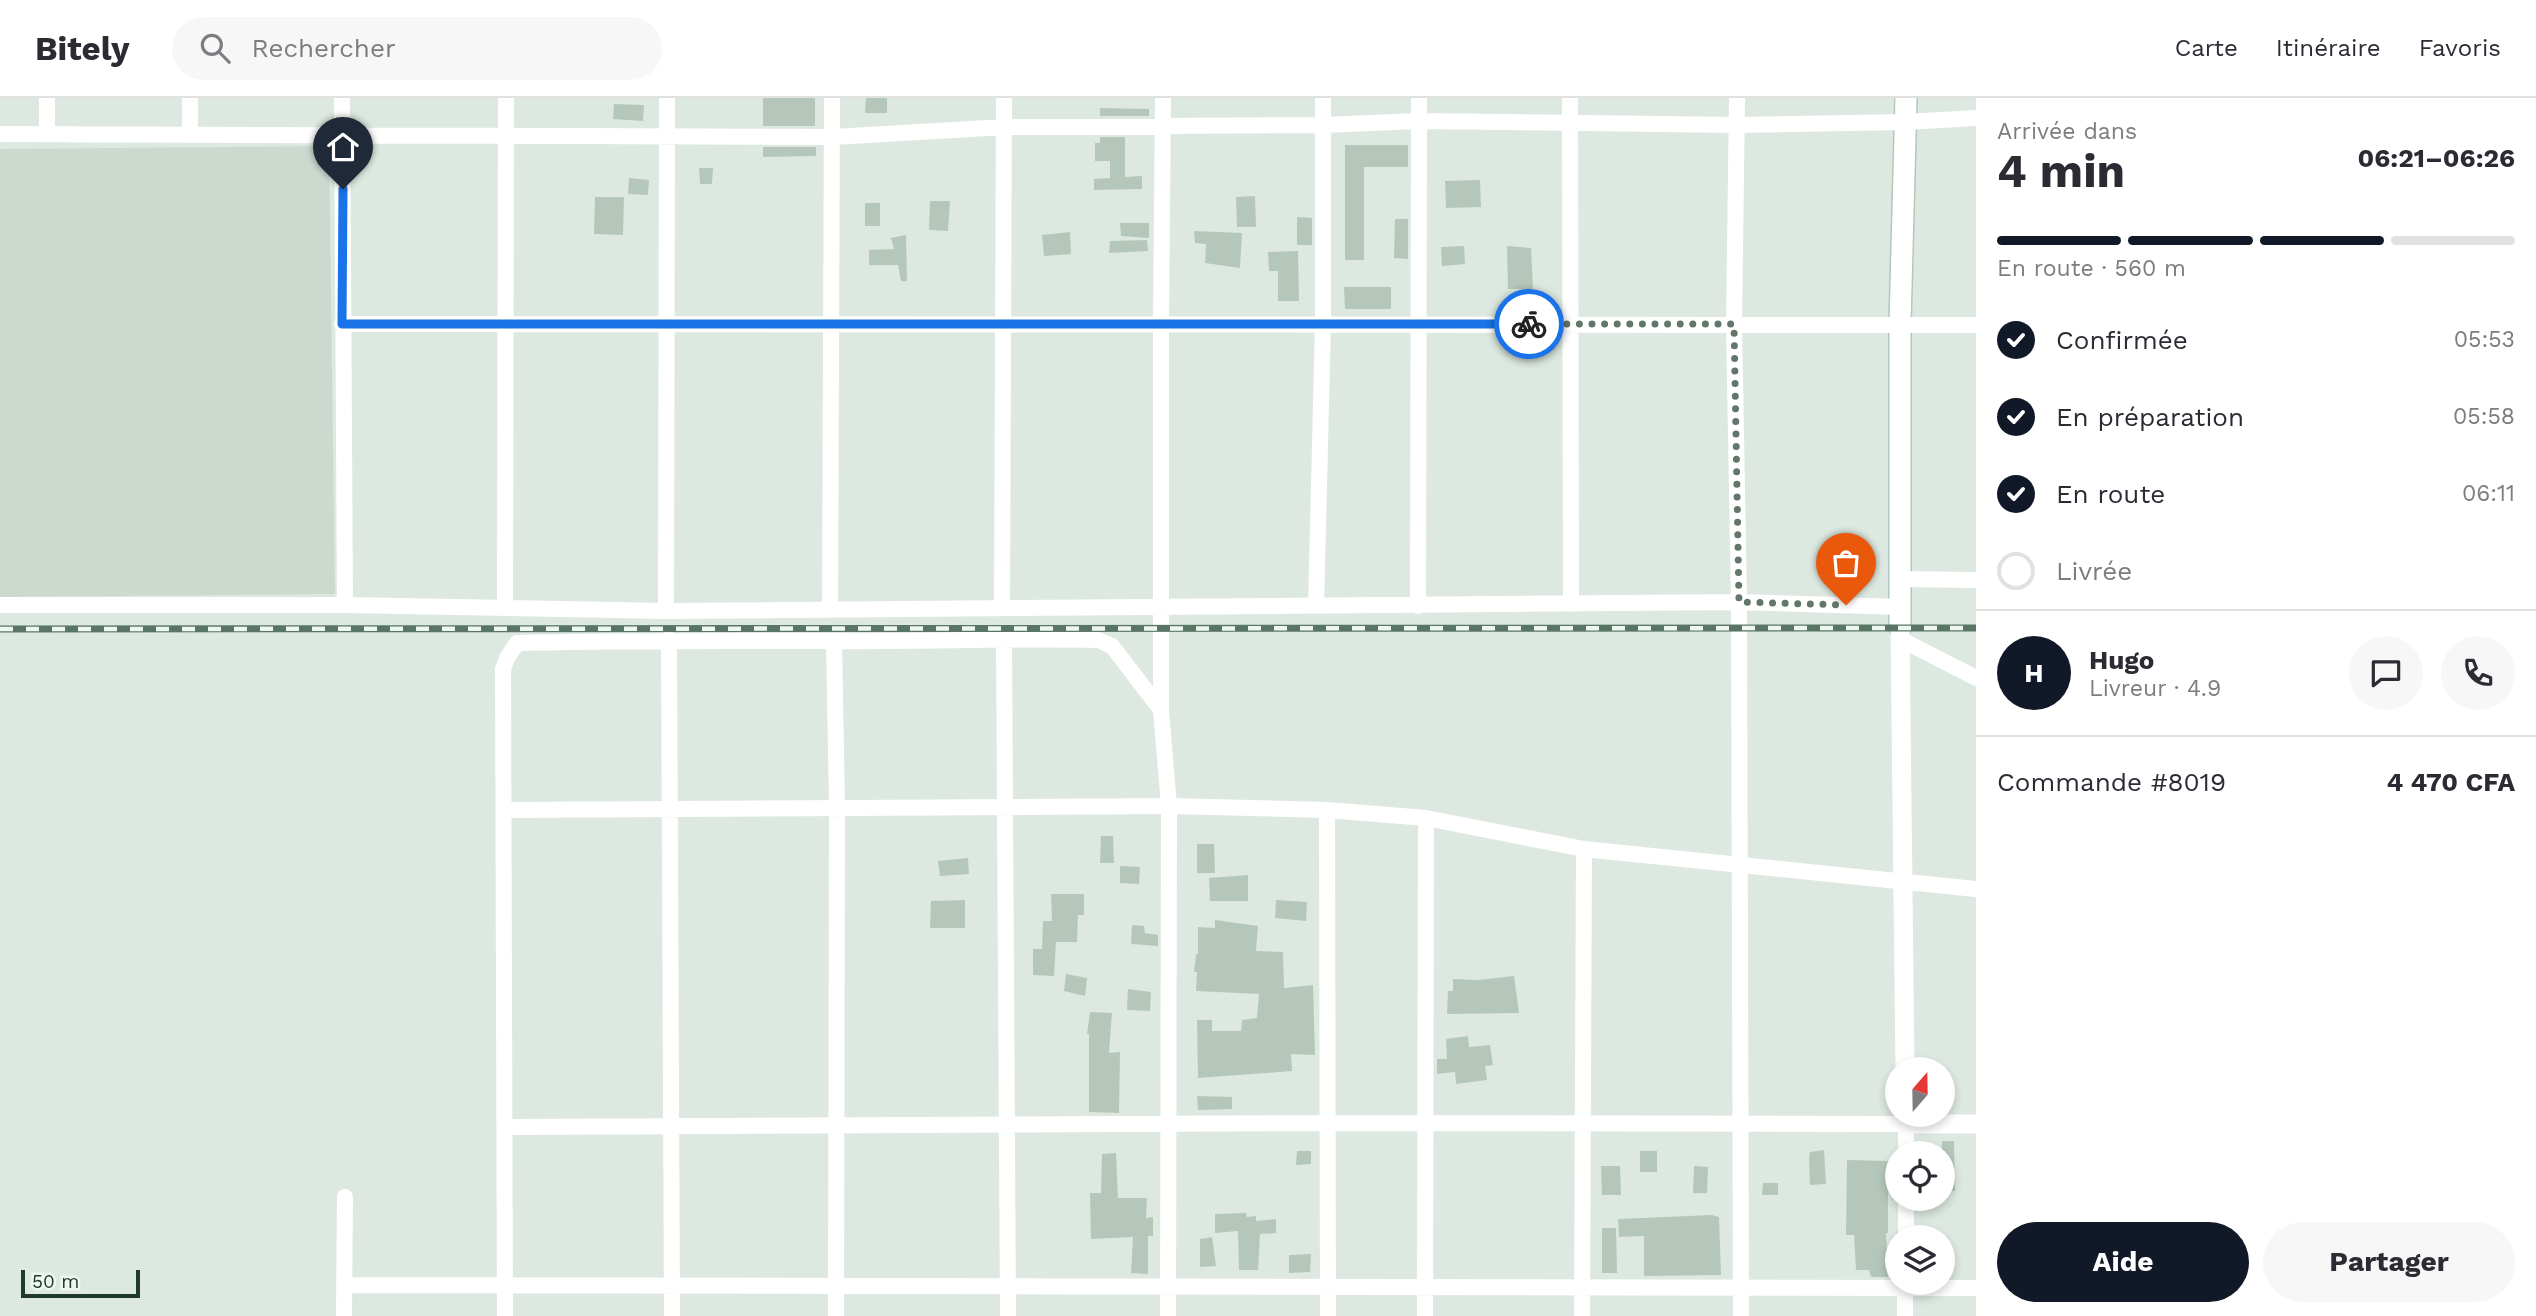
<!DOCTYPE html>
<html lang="fr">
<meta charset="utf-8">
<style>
body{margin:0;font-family:"Work Sans",sans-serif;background:#f7f7f7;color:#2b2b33;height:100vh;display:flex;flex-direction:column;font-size:26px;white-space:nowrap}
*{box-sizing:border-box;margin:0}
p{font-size:23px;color:#7c7c81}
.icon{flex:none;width:38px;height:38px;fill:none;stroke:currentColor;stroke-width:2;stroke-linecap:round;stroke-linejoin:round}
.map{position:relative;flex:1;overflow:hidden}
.panel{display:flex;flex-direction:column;background:#fff;width:560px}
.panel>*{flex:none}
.needle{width:46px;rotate:20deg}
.fabs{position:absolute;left:1885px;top:959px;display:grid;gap:14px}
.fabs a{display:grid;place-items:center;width:70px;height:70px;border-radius:50%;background:#fff;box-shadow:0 4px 10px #0003;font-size:35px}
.scale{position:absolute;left:21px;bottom:18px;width:119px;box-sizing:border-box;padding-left:7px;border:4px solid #1f392a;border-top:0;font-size:19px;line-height:24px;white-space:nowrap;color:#1f392a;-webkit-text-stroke:5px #edf6ef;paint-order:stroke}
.pin{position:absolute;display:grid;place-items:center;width:60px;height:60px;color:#fff;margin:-72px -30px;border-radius:50% 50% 50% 0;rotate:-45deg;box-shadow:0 0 7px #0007}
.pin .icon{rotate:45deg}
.courier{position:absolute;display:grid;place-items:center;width:70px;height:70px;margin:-35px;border:5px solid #1a73e8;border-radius:50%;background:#fff;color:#222;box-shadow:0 2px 9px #0007}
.head em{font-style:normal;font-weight:700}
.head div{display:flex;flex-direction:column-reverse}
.head{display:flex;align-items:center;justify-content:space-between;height:119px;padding:0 21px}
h1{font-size:46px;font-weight:700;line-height:52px}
.bar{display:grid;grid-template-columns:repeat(4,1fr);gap:10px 7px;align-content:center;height:84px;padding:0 21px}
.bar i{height:9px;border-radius:5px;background:#e1e1e2}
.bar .active{background:#111827}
.bar p{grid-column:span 4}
.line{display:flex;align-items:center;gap:18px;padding:0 21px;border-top:2px solid #e1e1e2}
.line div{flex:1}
.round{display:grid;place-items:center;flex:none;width:74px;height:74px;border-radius:37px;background:#f7f7f7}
ol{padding:0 21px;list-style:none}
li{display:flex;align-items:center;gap:21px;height:77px}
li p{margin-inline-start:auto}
li .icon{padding:7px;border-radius:50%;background:#111827;color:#fff;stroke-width:4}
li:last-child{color:#7c7c81}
li i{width:38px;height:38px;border:4px solid #e1e1e2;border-radius:50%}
.action{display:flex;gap:14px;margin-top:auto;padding:14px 21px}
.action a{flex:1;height:80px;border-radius:42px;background:#111827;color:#fff;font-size:28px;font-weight:700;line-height:80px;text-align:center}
.action a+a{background:#f7f7f7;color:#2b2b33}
header{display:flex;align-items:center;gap:42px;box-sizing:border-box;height:98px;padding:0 35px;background:#fff;border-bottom:2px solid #e1e1e2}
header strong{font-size:33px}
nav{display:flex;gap:38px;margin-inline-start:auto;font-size:24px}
.search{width:490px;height:63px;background:#f7f7f7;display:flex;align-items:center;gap:18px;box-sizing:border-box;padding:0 24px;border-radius:38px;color:#7c7c81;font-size:26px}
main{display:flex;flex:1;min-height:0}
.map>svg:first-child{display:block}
</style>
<header>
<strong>Bitely</strong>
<div class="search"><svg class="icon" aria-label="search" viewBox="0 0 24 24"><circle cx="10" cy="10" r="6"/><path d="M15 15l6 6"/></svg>Rechercher</div>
<nav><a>Carte</a><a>Itinéraire</a><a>Favoris</a></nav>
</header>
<main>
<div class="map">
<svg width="1976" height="1218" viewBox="0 0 1976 1218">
<rect width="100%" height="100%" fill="#dde9e0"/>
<path fill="#cbd9cf" d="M329 48 335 496 0 499V51Z"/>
<path fill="#b5c7bb" d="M763 0H815V28H763Z
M866 0H887V15H865Z
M614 6 644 7 643 23 613 21Z
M1100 10 1149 11V18H1100Z
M1100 39H1125V79L1142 78V91L1094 92V81L1110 80V63H1095V45H1100Z
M1345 47H1408V69H1364V162H1345Z
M763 49H816V58L763 59Z
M699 70H713L712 86H700Z
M629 80 649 82 648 97 628 96Z
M1480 82 1481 109 1446 110 1445 83Z
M1255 98 1256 129H1237L1236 99Z
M595 99H624L623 137 594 136Z
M930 103H950L948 133 929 132Z
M865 105H880V128H865Z
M1297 119 1312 120V147H1297Z
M1395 121H1408V161L1394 160Z
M1120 125H1149V140L1121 138Z
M1194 133 1242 135 1240 170 1205 165 1206 146 1195 145Z
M1070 134 1071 156 1044 158 1042 137Z
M906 137 907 183H901L898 167H869V152L894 151 891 140Z
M1147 142 1148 153 1109 155 1110 143Z
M1464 148 1465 166 1442 168 1441 149Z
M1507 148 1531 150 1533 191H1508Z
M1298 153 1299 203H1278V173H1269L1268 154Z
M1344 189H1391V211H1345Z
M1101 738H1113L1114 765H1100Z
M1197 746H1214L1215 775H1197Z
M968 760 969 776 940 778 938 763Z
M1120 768 1140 769 1139 786 1120 785Z
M1248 777V803H1210L1209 780Z
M1051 796H1084V817H1078L1077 844H1056L1054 878 1033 877V851H1042L1043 823H1052Z
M965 802V830H930L931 803Z
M1276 802 1307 804 1306 823 1275 820Z
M1215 822 1258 828 1256 853 1283 854 1284 890 1313 887 1315 957 1291 956 1292 973 1198 980 1197 922H1212V933H1241L1242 922 1257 920 1259 896 1196 893 1197 874H1194L1196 856H1198V829L1215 830Z
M1132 827 1144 828 1145 835 1158 837V848L1131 846Z
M1066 876 1087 880 1085 898 1064 893Z
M1514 878 1519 915 1447 916 1448 893H1453V881L1478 882Z
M1128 891 1151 894 1150 913 1127 912Z
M1090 914 1112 915 1109 955 1120 954 1119 1015 1089 1014V936H1087Z
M1468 938 1469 949 1490 947 1493 967 1485 968 1487 982 1456 986 1455 974 1437 976V961H1447L1446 941Z
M1197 998 1232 999V1011L1198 1012Z
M1942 1043H1954L1955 1093H1942Z
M1824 1052 1826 1086 1810 1087 1809 1060 1810 1054Z
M1297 1053H1311V1066L1296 1067Z
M1640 1053H1657V1074H1640Z
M1116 1055 1118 1100H1147L1146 1120 1153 1119V1138H1148V1176L1131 1175 1133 1139 1091 1141 1090 1095H1101L1102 1056Z
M1847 1062 1888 1063V1135H1886L1888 1179H1871L1869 1172H1856L1854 1137H1846Z
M1601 1068H1620L1621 1097H1602Z
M1694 1068 1708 1069 1707 1095H1693Z
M1763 1085H1778V1097H1762Z
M1246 1115 1247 1119 1256 1118V1123L1276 1121V1135L1260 1136 1258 1172H1239L1238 1133 1215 1135V1116Z
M1712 1117 1719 1119 1721 1177 1644 1178V1138L1619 1139 1618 1121Z
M1602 1130H1616L1617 1175H1602Z
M1212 1139 1216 1168 1200 1169V1141Z
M1311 1156 1310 1174 1289 1175V1157Z"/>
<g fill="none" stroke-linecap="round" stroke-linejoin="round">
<g stroke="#b0c9b9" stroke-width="24">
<path id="secondary" d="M1900 529V226L1906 0"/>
</g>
<path stroke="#fff" stroke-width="16" d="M47 0V36
M190 0V36
M342 0 345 507
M1570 0 1571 506
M1737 0 1734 226 1739 504 1741 1218
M0 36 833 39 1005 29 1323 27 1419 23 1738 27 1906 24 1976 20
M342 226 1976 227
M1901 481 1976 482
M0 507H345L666 513 1739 504 1900 509
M1316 508 1323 226V0
M1418 508 1419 0
M1002 509 1004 0
M505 510 506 0
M830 512 832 0
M666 513 667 0
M1004 540 1008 1218
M669 541 672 1218
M1900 541 1976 580
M834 543 837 710 836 1218
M1161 612V226L1163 0
M504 712 1169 708 1327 712 1426 720 1584 751 1976 791
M1327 712 1328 1218
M505 1029 1327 1025 1906 1026V1055
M1906 1139V1101
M344 1187 1976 1190
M344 1218 345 1099
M505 1218 503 571 507 560 517 545C622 542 727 543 831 543 920 544 1009 540 1098 542L1112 548 1161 612 1169 708 1168 1218
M1425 1218 1426 720
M1582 1218 1584 751
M1905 1218V1185"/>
<path stroke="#fff" stroke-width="19" d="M1900 529 1905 971
M1906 1017V1026H1976"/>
<use href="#secondary" stroke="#fff" stroke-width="21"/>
<g stroke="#587565" stroke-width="7">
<path id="rail" d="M0 531 1976 530"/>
</g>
<use href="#rail" stroke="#edf6ef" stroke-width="4.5" stroke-dasharray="13" stroke-linecap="butt"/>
</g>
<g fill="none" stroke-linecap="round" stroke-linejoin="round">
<path stroke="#62776a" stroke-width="7" stroke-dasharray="0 12.6" d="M1529 226H1734L1739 504 1846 507"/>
<path stroke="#1a73e8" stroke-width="9" d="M343 91 342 226H1529"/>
</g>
</svg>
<div class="fabs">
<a><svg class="needle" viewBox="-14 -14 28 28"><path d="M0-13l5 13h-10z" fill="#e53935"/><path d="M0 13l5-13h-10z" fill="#7c7c81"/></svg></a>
<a><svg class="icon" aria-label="locate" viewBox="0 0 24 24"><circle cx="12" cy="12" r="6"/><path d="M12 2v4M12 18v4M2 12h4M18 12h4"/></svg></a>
<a><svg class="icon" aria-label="layers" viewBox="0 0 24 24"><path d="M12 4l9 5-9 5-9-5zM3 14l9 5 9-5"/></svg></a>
</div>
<div class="scale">50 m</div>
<div class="pin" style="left:1846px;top:507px;background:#ea580c"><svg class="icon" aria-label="bag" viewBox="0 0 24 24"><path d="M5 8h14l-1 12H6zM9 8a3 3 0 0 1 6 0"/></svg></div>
<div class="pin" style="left:343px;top:91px;background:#1f2937"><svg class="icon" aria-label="home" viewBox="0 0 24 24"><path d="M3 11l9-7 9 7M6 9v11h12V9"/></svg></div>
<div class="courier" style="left:1529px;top:226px"><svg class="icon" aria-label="bike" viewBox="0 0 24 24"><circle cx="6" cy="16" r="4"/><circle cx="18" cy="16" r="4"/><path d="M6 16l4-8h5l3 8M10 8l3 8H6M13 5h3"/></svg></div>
</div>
<section class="panel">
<div class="head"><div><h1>4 min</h1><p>Arrivée dans</p></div><em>06:21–06:26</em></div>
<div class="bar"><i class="active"></i><i class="active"></i><i class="active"></i><i></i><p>En route · 560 m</p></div>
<ol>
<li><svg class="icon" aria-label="check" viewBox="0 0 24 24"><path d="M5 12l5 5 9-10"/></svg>Confirmée<p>05:53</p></li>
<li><svg class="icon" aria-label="check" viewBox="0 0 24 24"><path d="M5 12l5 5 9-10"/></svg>En préparation<p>05:58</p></li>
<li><svg class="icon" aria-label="check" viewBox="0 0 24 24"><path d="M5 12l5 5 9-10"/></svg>En route<p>06:11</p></li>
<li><i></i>Livrée</li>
</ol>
<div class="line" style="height:126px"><b class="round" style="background:#111827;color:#fff">H</b><div><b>Hugo</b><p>Livreur · 4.9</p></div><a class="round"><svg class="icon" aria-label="chat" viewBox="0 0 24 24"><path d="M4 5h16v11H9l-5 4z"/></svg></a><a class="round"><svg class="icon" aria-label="phone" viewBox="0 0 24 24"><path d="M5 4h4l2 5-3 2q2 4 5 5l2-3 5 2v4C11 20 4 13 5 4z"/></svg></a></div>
<div class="line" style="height:91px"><div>Commande #8019</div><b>4 470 CFA</b></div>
<div class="action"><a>Aide</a><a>Partager</a></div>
</section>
</main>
